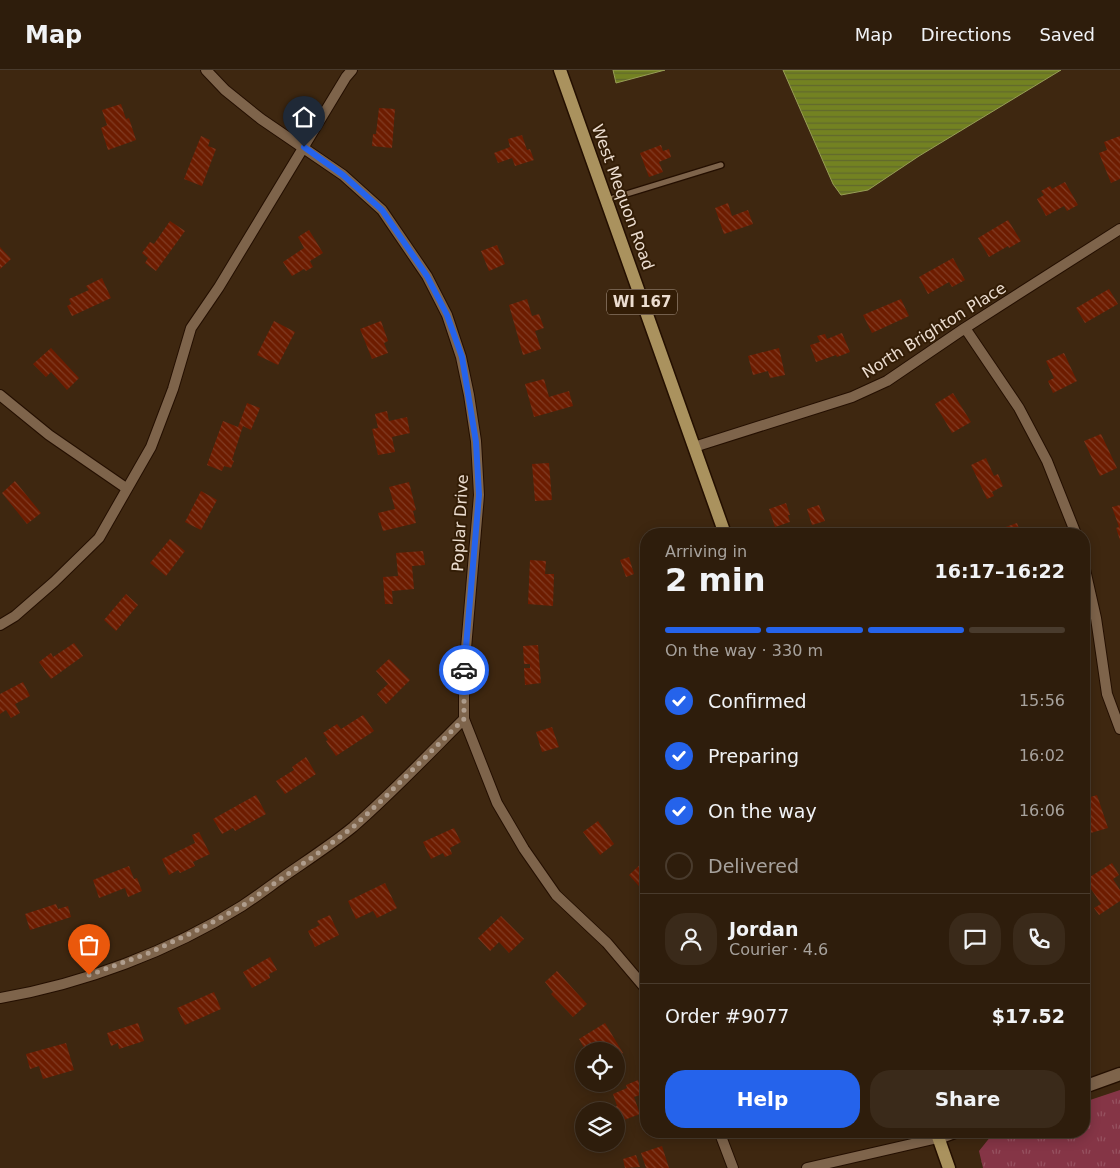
<!DOCTYPE html>
<meta charset="utf-8">
<style>
body{margin:0;font-family:"DejaVu Sans",sans-serif;background:#3a2a1a;color:#f1f3f6;height:100vh;display:flex;flex-direction:column;font-size:19px;white-space:nowrap}
*{box-sizing:border-box;margin:0}
p{font-size:16px;color:#a7a29d}
.icon{flex:none;width:28px;height:28px;fill:none;stroke:currentColor;stroke-width:2;stroke-linecap:round;stroke-linejoin:round}
.map{position:relative;flex:1;overflow:hidden}
.drawer{position:absolute;left:640px;top:458px;width:450px;height:610px;display:flex;flex-direction:column;background:#2e1d0c;border-radius:20px;box-shadow:0 2px 12px #0003,0 0 0 1px #493b2d}
.drawer>*{flex:none}
.controls{position:absolute;left:575px;top:972px;display:grid;gap:10px}
.controls a{display:grid;place-items:center;width:50px;height:50px;border-radius:50%;background:#2e1d0c;box-shadow:0 2px 12px #0003,0 0 0 1px #493b2d;font-size:25px}
.pin{position:absolute;display:grid;place-items:center;width:42px;height:42px;color:#fff;margin:-51px -21px;border-radius:50% 50% 50% 0;rotate:-45deg;box-shadow:0 0 5px #0007}
.pin .icon{rotate:45deg}
.courier{position:absolute;display:grid;place-items:center;width:50px;height:50px;margin:-25px;border:4px solid #2563eb;border-radius:50%;background:#fff;color:#222;box-shadow:0 1px 6px #0007}
.headline em{font-style:normal;font-weight:600}
.headline div{display:flex;flex-direction:column-reverse}
.headline{display:flex;align-items:center;justify-content:space-between;height:85px;padding:0 25px}
h1{font-size:32px;font-weight:600;line-height:38px}
.bar{display:grid;grid-template-columns:repeat(4,1fr);gap:8px 5px;align-content:center;height:60px;padding:0 25px}
.bar i{height:6px;border-radius:4px;background:#493b2d}
.bar .active{background:#2563eb}
.bar p{grid-column:span 4}
.line{display:flex;align-items:center;gap:12px;padding:0 25px;border-top:1px solid #493b2d}
.line div{flex:1}
.round{display:grid;place-items:center;flex:none;width:52px;height:52px;border-radius:20px;background:#3a2a1a}
ol{padding:0 25px;list-style:none}
li{display:flex;align-items:center;gap:15px;height:55px}
li p{margin-inline-start:auto}
li .icon{padding:5px;border-radius:50%;background:#2563eb;color:#fff;stroke-width:4}
li:last-child{color:#a7a29d}
li i{width:28px;height:28px;border:2px solid #493b2d;border-radius:50%}
.button{display:flex;gap:10px;margin-top:auto;padding:10px 25px}
.button a{flex:1;height:58px;border-radius:20px;background:#2563eb;color:#fff;font-size:20px;font-weight:600;line-height:58px;text-align:center}
.button a+a{background:#3a2a1a;color:#f1f3f6}
header{display:flex;align-items:center;gap:30px;box-sizing:border-box;height:70px;padding:0 25px;background:#2e1d0c;border-bottom:1px solid #493b2d}
header strong{font-size:24px}
nav{display:flex;gap:28px;margin-inline-start:auto;font-size:18px}
.map>svg:first-child{display:block}
</style>
<header>
<strong>Map</strong>
<nav><a>Map</a><a>Directions</a><a>Saved</a></nav>
</header>
<div class="map">
<svg width="1120" height="1098" viewBox="0 0 1120 1098">
<defs>
<pattern id="grass-tufts" width="24" height="20" patternUnits="userSpaceOnUse" patternTransform="scale(1.25)"><rect width="24" height="20" fill="#853546"/><path d="M3 7l-1-3M5 7V3M7 7l1-3M15 17l-1-3M17 17v-4M19 17l1-3" fill="none" stroke="#965260"/></pattern>
<pattern id="water-rules" width="6" height="5" patternUnits="userSpaceOnUse" patternTransform="scale(1.25)"><rect width="6" height="5" fill="#738221"/><path d="M0 2.5h6" fill="none" stroke="#61682d"/></pattern>
<pattern id="building-back-hatch" width="6" height="6" patternUnits="userSpaceOnUse" patternTransform="scale(1.25)"><rect width="6" height="6" fill="#6d1c00"/><path d="M-1 5l2 2M0 0l6 6M5-1l2 2" fill="none" stroke="#823d24"/></pattern>
</defs>
<rect width="100%" height="100%" fill="#3e2710"/>
<path fill="url(#grass-tufts)" d="M1120 1020V1098H983L979 1081 995 1061H1084V1032Z"/>
<path fill="url(#water-rules)" stroke="#979d56" d="M613 0H665L616 13Z
M783 0H1061L919 86 868 120 841 125 833 114Z"/>
<path fill="url(#building-back-hatch)" d="M121 34 126 49 129 48 136 70 108 80 101 58 107 55 102 40Z
M379 38 395 39 392 78 372 76 373 64H376Z
M522 65 527 80 530 79 534 90 515 96 512 88 498 93 494 83 510 77 508 69Z
M201 66 210 70 208 76 216 79 202 116 184 109Z
M1120 66V109L1111 113 1099 83 1107 80 1104 72Z
M661 75 663 81 669 79 671 87 659 92 663 102 649 107 640 83Z
M1065 112 1078 135 1067 141 1064 136 1046 146 1037 129 1044 125 1041 121 1050 116 1052 119Z
M728 133 732 146 748 140 753 154 724 164 715 138Z
M1008 150 1021 171 1009 178 1008 176 989 187 978 168Z
M170 151 185 161 156 201 145 193 148 188 142 183 150 172 154 174Z
M309 160 323 183 310 191 313 197 306 201 304 199 292 206 283 192 304 178 298 167Z
M497 175 505 194 489 201 481 181Z
M0 177 11 189 0 199Z
M953 188 965 210 952 217 949 212 928 224 919 207Z
M102 208 111 228 72 246 67 236 71 234 69 229 89 220 86 216Z
M1109 219 1118 234 1085 253 1076 238Z
M527 229 532 246 539 244 544 258 535 261 541 279 523 285 509 235Z
M901 229 909 246 872 263 863 245Z
M274 251 295 262 278 295 257 285Z
M381 251 388 271 384 273 388 283 372 289 360 259Z
M842 263 850 282 837 287 836 285 816 292 810 275 820 272 817 266 825 264 827 269Z
M51 278 79 308 67 320 51 302 46 307 33 294Z
M779 278 785 305 770 308 768 301 753 305 748 286Z
M1064 283 1077 311 1053 323 1048 311 1054 308 1046 291Z
M544 309 549 327 569 321 573 336 534 347 525 314Z
M953 323 971 352 952 363 935 334Z
M247 333 260 338 251 360 243 356 232 390 234 391 231 398 224 396 222 401 207 395 223 351 238 357Z
M387 341 389 351 407 347 410 363 392 367 395 382 378 385 372 359 378 358 375 344Z
M1101 364 1117 398 1100 406 1084 371Z
M986 388 994 406 998 404 1003 416 992 422 994 426 987 429 971 395Z
M549 393 552 430 535 431 532 394Z
M15 411 41 443 27 454 2 423Z
M409 412 416 440 413 441 416 453 383 461 378 443 395 439 389 417Z
M201 421 217 430 201 460 185 452Z
M786 433 790 445H788L790 452 775 457 769 439Z
M819 435 825 451 812 455 807 439Z
M1120 435V470L1116 458 1119 457 1112 437Z
M1017 453 1021 464H1001L1000 459Z
M170 469 185 481 166 506 150 493Z
M423 481 425 495 412 496 414 519 392 521 393 534H385L383 507 398 506 396 483Z
M629 487 634 504 626 507 620 490Z
M530 490 546 491 545 504H554L553 536 528 534Z
M126 524 138 535 116 561 104 550Z
M74 573 83 586 51 609 39 592 51 583 53 587Z
M538 575 541 613 525 615 524 598H530V594H524L523 576Z
M389 589 410 610 386 634 377 624 388 614 376 601Z
M23 612 30 626 15 634 20 643 11 648 6 640 0 644V624Z
M363 645 374 661 336 686 326 671 328 670 323 663 337 654 341 659Z
M552 657 559 677 542 682 536 662Z
M306 687 316 704 285 724 276 711 294 700 292 697Z
M256 725 266 744 235 761 233 758 222 764 213 749Z
M1097 725 1108 758 1087 764 1084 755 1088 754 1084 742V729Z
M598 751 614 774 600 785 583 762Z
M454 758 461 772 450 778 452 784 445 787 443 783 431 789 423 772Z
M199 762 210 784 193 792 195 796 180 803 178 800 169 805 162 789 195 773 192 765Z
M645 790 646 791V824L629 805Z
M1112 793 1119 805 1113 809 1120 820V831L1099 845 1094 838 1101 834 1085 810Z
M129 796 134 809 137 808 142 821 128 827 125 818 99 828 93 810Z
M385 813 397 838 377 848 373 841 356 849 348 831Z
M56 834 58 839 68 836 71 847 30 860 25 844Z
M330 845 339 865 315 877 308 861 320 855 317 851Z
M501 846 524 869 509 883 499 872 490 881 478 868Z
M270 887 277 900 269 904 270 908 252 918 243 902Z
M557 901 587 934 573 947 551 924 553 922 545 912Z
M214 922 221 939 185 955 177 938Z
M138 953 144 971 119 979 118 973 111 976 107 963Z
M605 953 623 983 616 988V981H605L602 976 593 981H586L579 969Z
M66 973 74 1000 43 1009 39 996 30 999 26 984Z
M638 1010 643 1024 634 1027 640 1044 616 1053V1041H608V1040L617 1036 613 1024 627 1018 626 1015Z
M662 1076 669 1098H646L641 1083Z
M636 1085 640 1097 625 1098 623 1089Z"/>
<g fill="none" stroke-linecap="round" stroke-linejoin="round">
<g stroke="#240f00" stroke-width="8">
<path id="lane" d="M607 130 721 95"/>
</g>
<g stroke="#240f00" stroke-width="12">
<path id="street" d="M206 0 225 20 261 49 343 105 382 140 427 206 447 245 461 287 469 325 476 371 479 425 464 602V649L497 733 524 779 556 825 607 873 646 919
M965 258 1019 338 1047 391 1076 464
M0 325 49 365 126 418
M694 377 852 327 887 311 965 258 1120 159
M1084 495 1096 548 1107 624 1120 659
M0 555 15 546 54 512 99 468 151 377 173 319 191 258 219 217 346 7 352 0
M0 928C83 914 171 881 242 836 256 827 269 817 283 807 306 791 331 775 353 757 392 723 428 685 464 649
M719 1061 733 1098
M807 1098 938 1068"/>
</g>
<g stroke="#240f00" stroke-width="15">
<path id="secondary" d="M1084 1017 1120 1004
M938 1068 957 1061"/>
</g>
<g stroke="#240f00" stroke-width="15">
<path id="primary" d="M560 0 725 464
M936 1061 949 1098"/>
</g>
<use href="#lane" stroke="#7e644b" stroke-width="5"/>
<use href="#street" stroke="#7e644b" stroke-width="10"/>
<use href="#secondary" stroke="#7e644b" stroke-width="12"/>
<use href="#primary" stroke="#aa925e" stroke-width="12"/>
</g>
<g fill="none" stroke-linecap="round" stroke-linejoin="round">
<path stroke="#af9d8d" stroke-width="5" stroke-dasharray="0 9" d="M89 905 149 883 202 858 242 836 314 786 352 758 380 732 464 649V600"/>
<path stroke="#2563eb" stroke-width="6" d="M304 77 343 105 382 140 427 206 447 245 462 287 476 372 479 425 464 600"/>
</g>
<g text-anchor="middle" dominant-baseline="central" stroke-width="4" stroke-linejoin="round" paint-order="stroke">
<rect fill="#331d06" stroke="#b4a393" stroke-width="1" x="607" y="219.5" width="70" height="25" rx="4"/>
<g font-size="15" font-weight="bold" fill="#ecddd0">
<text x="642" y="232">WI 167</text>
</g>
<g font-size="16" fill="#ecddd0" stroke="#331d06">
<text transform="translate(623 127) rotate(70)">West Mequon Road</text>
<text transform="translate(934 260) rotate(-32)">North Brighton Place</text>
<text transform="translate(460 453) rotate(-87)">Poplar Drive</text>
</g>
</g>
</svg>
<div class="controls">
<a><svg class="icon" aria-label="locate" viewBox="0 0 24 24"><circle cx="12" cy="12" r="6"/><path d="M12 2v4M12 18v4M2 12h4M18 12h4"/></svg></a>
<a><svg class="icon" aria-label="layers" viewBox="0 0 24 24"><path d="M12 4l9 5-9 5-9-5zM3 14l9 5 9-5"/></svg></a>
</div>
<div class="pin" style="left:89px;top:905px;background:#ea580c"><svg class="icon" aria-label="bag" viewBox="0 0 24 24"><path d="M5 8h14l-1 12H6zM9 8a3 3 0 0 1 6 0"/></svg></div>
<div class="pin" style="left:304px;top:77px;background:#1f2937"><svg class="icon" aria-label="home" viewBox="0 0 24 24"><path d="M3 11l9-7 9 7M6 9v11h12V9"/></svg></div>
<div class="courier" style="left:464px;top:600px"><svg class="icon" aria-label="car" viewBox="0 0 24 24"><path d="M5 17H2v-5l4-1 3-4h7l3 4 3 1v5h-3M9 17h6M6 11h13"/><circle cx="7" cy="17" r="2"/><circle cx="17" cy="17" r="2"/></svg></div>
<section class="drawer">
<div class="headline"><div><h1>2 min</h1><p>Arriving in</p></div><em>16:17–16:22</em></div>
<div class="bar"><i class="active"></i><i class="active"></i><i class="active"></i><i></i><p>On the way · 330 m</p></div>
<ol>
<li><svg class="icon" aria-label="check" viewBox="0 0 24 24"><path d="M5 12l5 5 9-10"/></svg>Confirmed<p>15:56</p></li>
<li><svg class="icon" aria-label="check" viewBox="0 0 24 24"><path d="M5 12l5 5 9-10"/></svg>Preparing<p>16:02</p></li>
<li><svg class="icon" aria-label="check" viewBox="0 0 24 24"><path d="M5 12l5 5 9-10"/></svg>On the way<p>16:06</p></li>
<li><i></i>Delivered</li>
</ol>
<div class="line" style="height:90px"><a class="round"><svg class="icon" aria-label="person" viewBox="0 0 24 24"><circle cx="12" cy="8" r="4"/><path d="M4 21q1-7 8-7t8 7"/></svg></a><div><b>Jordan</b><p>Courier · 4.6</p></div><a class="round"><svg class="icon" aria-label="chat" viewBox="0 0 24 24"><path d="M4 5h16v11H9l-5 4z"/></svg></a><a class="round"><svg class="icon" aria-label="phone" viewBox="0 0 24 24"><path d="M5 4h4l2 5-3 2q2 4 5 5l2-3 5 2v4C11 20 4 13 5 4z"/></svg></a></div>
<div class="line" style="height:65px"><div>Order #9077</div><b>$17.52</b></div>
<div class="button"><a>Help</a><a>Share</a></div>
</section>
</div>
